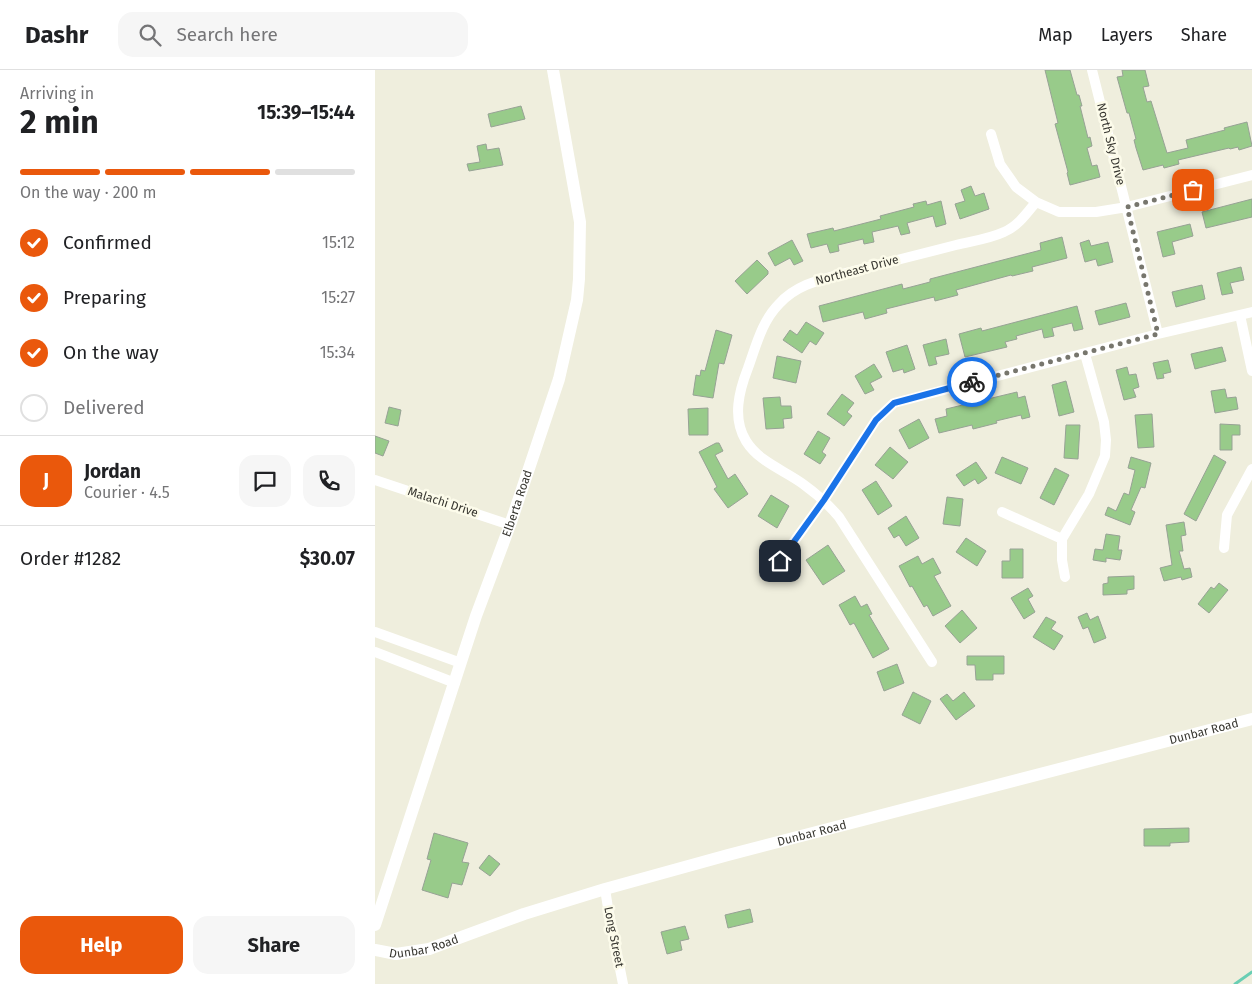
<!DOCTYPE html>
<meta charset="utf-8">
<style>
body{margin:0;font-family:"Fira Sans",sans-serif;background:#f6f6f6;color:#202124;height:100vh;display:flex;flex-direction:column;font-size:19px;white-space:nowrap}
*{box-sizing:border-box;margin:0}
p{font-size:16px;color:#757577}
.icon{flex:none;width:28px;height:28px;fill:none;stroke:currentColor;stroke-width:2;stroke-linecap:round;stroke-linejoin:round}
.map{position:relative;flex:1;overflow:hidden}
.side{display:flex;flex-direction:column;background:#fff;width:375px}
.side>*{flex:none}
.pin{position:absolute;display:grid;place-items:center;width:42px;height:42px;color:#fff;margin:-21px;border-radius:10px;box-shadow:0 2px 8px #0006}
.courier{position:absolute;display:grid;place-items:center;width:50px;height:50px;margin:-25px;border:4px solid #1a73e8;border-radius:50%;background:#fff;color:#222;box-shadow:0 1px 6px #0007}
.summary em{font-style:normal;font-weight:700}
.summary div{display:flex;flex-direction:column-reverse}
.summary{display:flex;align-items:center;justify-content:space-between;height:85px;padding:0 20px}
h1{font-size:32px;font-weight:700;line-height:38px}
.bar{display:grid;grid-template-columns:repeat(4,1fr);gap:8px 5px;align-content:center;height:60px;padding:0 20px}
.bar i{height:6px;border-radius:4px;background:#e0e0e0}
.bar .on{background:#ea580c}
.bar p{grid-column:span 4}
.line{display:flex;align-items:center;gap:12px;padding:0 20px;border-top:1px solid #e0e0e0}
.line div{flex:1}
.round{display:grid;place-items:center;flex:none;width:52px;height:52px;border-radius:15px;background:#f6f6f6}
ol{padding:0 20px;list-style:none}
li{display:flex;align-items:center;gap:15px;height:55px}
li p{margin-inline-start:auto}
li .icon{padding:5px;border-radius:50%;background:#ea580c;color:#fff;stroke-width:4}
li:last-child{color:#757577}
li i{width:28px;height:28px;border:2px solid #e0e0e0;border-radius:50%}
.primary-button{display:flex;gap:10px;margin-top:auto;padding:10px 20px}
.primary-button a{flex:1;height:58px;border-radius:15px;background:#ea580c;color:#fff;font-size:20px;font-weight:700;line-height:58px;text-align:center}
.primary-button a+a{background:#f6f6f6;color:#202124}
header{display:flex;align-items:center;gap:30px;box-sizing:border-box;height:70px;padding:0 25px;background:#fff;border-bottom:1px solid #e0e0e0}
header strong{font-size:24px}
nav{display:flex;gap:28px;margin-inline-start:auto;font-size:18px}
.search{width:350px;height:45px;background:#f6f6f6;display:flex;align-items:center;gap:12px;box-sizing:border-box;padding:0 18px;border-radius:15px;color:#757577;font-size:19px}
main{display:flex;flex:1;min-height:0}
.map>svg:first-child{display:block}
</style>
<header>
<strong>Dashr</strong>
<div class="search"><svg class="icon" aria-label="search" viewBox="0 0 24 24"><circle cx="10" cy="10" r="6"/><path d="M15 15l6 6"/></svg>Search here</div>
<nav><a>Map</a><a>Layers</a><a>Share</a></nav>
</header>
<main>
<section class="side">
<div class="summary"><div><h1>2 min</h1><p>Arriving in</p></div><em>15:39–15:44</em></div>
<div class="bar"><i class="on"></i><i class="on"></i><i class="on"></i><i></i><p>On the way · 200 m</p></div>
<ol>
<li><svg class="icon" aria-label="check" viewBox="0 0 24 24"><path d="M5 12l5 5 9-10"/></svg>Confirmed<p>15:12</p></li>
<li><svg class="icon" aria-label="check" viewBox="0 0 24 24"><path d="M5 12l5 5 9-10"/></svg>Preparing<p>15:27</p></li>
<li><svg class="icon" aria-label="check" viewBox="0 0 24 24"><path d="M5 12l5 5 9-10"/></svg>On the way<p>15:34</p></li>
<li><i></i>Delivered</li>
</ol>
<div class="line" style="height:90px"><b class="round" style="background:#ea580c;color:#fff">J</b><div><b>Jordan</b><p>Courier · 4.5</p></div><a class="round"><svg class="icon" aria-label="chat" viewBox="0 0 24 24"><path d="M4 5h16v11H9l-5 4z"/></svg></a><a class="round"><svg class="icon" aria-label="phone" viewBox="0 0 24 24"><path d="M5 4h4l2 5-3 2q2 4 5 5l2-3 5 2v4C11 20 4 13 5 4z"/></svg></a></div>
<div class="line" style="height:65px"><div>Order #1282</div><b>$30.07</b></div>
<div class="primary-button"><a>Help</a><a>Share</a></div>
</section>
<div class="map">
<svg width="877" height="914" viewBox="0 0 877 914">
<rect width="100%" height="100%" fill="#efeedd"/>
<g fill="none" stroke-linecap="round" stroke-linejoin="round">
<path stroke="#69ceb3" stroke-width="3" d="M860 914 877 902"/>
</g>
<path fill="#98cb8a" stroke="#97a295" d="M670 0H695L702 25H704L707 36H705L713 68 715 67 717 76 712 78 717 96 722 95 725 107 695 115 692 103 693 102 680 54 683 53Z
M747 0H770L774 16 768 17 772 32 776 31 792 83 813 78 811 70 850 60 849 58 872 52 877 76 864 80 863 77 855 79 854 78 803 90 804 94 789 98 788 95 768 100 761 78 759 70 761 69 754 43H752L742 7 748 6Z
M146 36 150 49 116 57 113 44Z
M111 74 112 80 124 78 128 95 94 101 92 94 105 92 102 76Z
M596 116 600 126 609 123 614 139 585 149 580 134 590 131 586 120Z
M877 129V147L831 158 827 142Z
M551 131 552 135 566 131 571 154 561 157 558 146 532 153 535 163 526 165 523 156 497 162 499 172 489 174 488 169 463 175 464 181 455 183 452 174 436 178 432 164 458 158 459 161 506 149 505 146 539 137 538 134Z
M815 154 818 166 797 172 800 184 788 187 782 162Z
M687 167 692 188 657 197 658 201 637 206 636 205 581 220 583 225 560 231 559 227 511 239 512 243 490 249 488 242 448 252 444 236 527 214 528 219 555 212V209L666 180 665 173Z
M417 170 428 191 419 195 415 188 400 196 393 183Z
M714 170 716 176 733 172 738 192 723 196 721 189 710 192 705 173Z
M382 190 393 201V204L372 224 360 211Z
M866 197 869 210 855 213 858 223 847 225 842 203Z
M827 215 830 229 801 237 797 222Z
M751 233 755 247 724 255 720 241Z
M702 236 708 259 699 261 697 253 677 258 679 266 669 268 667 259 641 266 642 269 630 272 632 277 590 287 584 264 606 258 607 261Z
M431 252 449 263 441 275 435 271 427 283 408 270 415 260 422 265Z
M341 260 357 265 349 294 344 293 338 328 318 325 321 305 325 306 326 300 330 301Z
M571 269 574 284 560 287 562 294 554 296 548 275Z
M532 275 540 299 529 303 528 299 518 302 511 282Z
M847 277 851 291 820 299 816 284Z
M402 286 426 291 421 313 398 308Z
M793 290 796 302 788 304 789 308 782 309 778 293Z
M499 294 507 307 495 313 499 320 490 324 480 306Z
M752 297 754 305 761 304 764 317 758 319 761 327 749 330 741 300Z
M691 311 699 342 684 346 677 315Z
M850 319 852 328 861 327 863 339 840 343 836 321Z
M642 322 643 328 650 326 655 347 647 349 646 345 621 351 622 353 598 359 597 355 564 363 560 349 572 346 571 339Z
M467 324 479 333 472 342 477 346 469 356 452 344Z
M405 327 406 336H416L417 348 408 349 409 358 391 359 388 328Z
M14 337 26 340 23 356 10 353Z
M333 338V365H314L313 339Z
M777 344 779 377 763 378 760 345Z
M544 349 554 368 534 379 524 360Z
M845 354 865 355V365H857V380H845Z
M691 355H705L703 389 689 388Z
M443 361 455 368 447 382 451 385 445 394 429 384Z
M0 366 14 371 8 386 0 383Z
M341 373H344L348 381 340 385 353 409 360 404 373 424 353 438 339 419 342 417 324 382Z
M515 377 533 392 518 409 500 395Z
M839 385 851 392 821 451 809 444Z
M627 387 653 398 646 414 620 403Z
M756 387 776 393 770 418 766 417 756 440 760 442 755 455 730 445 733 437 741 441 749 423 754 425 760 400 753 398Z
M601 392 612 408 603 414 600 409 589 416 581 405Z
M680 398 694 405 679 435 665 428Z
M501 411 517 436 503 445 487 420Z
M396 425 414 436 402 458 383 446Z
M572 427 588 429 585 456 568 454Z
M531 446 544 468 531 476 524 465 519 468 513 458Z
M809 452 811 465 806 466 808 481H804L809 499 815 498 817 507 807 510 806 507 789 511 785 498 797 495 791 455Z
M731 464 745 466 743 480H747L745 490 731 488V492L718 490 720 479 728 480Z
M591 468 611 481 602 496 581 482Z
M453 475 470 501 448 515 431 490Z
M635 479H648V508H627V491H635Z
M543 486 547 494 558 488 566 503 559 506 576 536 558 546 552 535 549 537 537 516 535 517 524 496Z
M759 506V519L752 520V524L728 525V514L733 513V507Z
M844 513 853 520 834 543 823 534 836 517 839 519Z
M653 518 658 526 653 529 660 542 649 549 636 528Z
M480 526 486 537 492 534 497 544 494 545 514 579 498 588 479 553 475 555 464 535Z
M587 540 602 558 585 573 570 556Z
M712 543 715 550 723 546 731 568 719 573 713 557 708 559 703 547Z
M671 547 681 552 676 559 688 566 679 580 658 567Z
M592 586H629V604H618V610H601L600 595H592Z
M522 594 529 613 509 621 502 602Z
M538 622 556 631 545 654 527 645Z
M589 622 600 636 581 650 565 629 572 624 578 631Z
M814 758V772L795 773V776H769V759Z
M59 763 93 773 87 792 94 793 87 815 77 813 73 828 47 820 56 790 52 789Z
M114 785 125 794 115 806 104 798Z
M375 839 378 852 353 858 350 845Z
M310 856 314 869 305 871 307 880 292 884 286 862Z"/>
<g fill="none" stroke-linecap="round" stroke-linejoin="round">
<path stroke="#fff" stroke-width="10" d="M717 0 783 264
M616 64 625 94 641 117 661 132 684 142H721L752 137 877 105
M865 245 877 301
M0 410 135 455
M627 442 687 469
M849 478 852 445 877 399
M405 491 449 430 501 350 519 333 783 264 877 242
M690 507 687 490V469L714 424 730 386 731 370 729 352 710 284
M0 562 86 593
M0 582 80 613
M557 592 464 447C453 434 442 424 428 414 409 400 384 392 371 371 357 348 364 321 373 298 381 276 387 251 404 234 421 215 444 210 467 204 505 194 543 185 581 175 597 171 614 169 629 162 643 156 652 143 661 132
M230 819 234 844 248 914"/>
<g stroke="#fff" stroke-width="12">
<path id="s1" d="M0 855 101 546 135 455 184 309 202 230 204 209 205 152 178 0"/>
<path id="s2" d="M0 880 21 884 54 879 149 844 230 819 353 785 877 649"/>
</g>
</g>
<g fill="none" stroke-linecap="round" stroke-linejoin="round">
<path stroke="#77766d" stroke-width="5" stroke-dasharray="0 9" d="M597 312 783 264 752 137 818 120"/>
<path stroke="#1a73e8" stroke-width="6" d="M405 491 449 430 501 350 519 333 597 312"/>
</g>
<g text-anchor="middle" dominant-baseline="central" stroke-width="5" stroke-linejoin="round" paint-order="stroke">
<g font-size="12" fill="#373630" stroke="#fcfbea">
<text transform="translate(736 74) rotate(76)">North Sky Drive</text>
<text transform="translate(482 200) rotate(-15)">Northeast Drive</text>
<text transform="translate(68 432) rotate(18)">Malachi Drive</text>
<text stroke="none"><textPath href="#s1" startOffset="445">Elberta Road</textPath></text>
<text stroke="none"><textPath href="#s2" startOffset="860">Dunbar Road</textPath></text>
<text stroke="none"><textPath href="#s2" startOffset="455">Dunbar Road</textPath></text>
<text transform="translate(239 867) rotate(79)">Long Street</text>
<text stroke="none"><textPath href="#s2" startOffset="50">Dunbar Road</textPath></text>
</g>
</g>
</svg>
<div class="pin" style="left:818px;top:120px;background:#ea580c"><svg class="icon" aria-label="bag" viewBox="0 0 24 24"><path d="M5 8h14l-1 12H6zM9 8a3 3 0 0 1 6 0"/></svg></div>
<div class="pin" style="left:405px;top:491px;background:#1f2937"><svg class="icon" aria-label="home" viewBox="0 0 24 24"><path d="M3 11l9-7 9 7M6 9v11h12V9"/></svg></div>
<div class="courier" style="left:597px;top:312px"><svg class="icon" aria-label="bike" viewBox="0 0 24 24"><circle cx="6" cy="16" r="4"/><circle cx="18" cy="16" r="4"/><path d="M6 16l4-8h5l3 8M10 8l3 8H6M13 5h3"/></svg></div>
</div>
</main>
